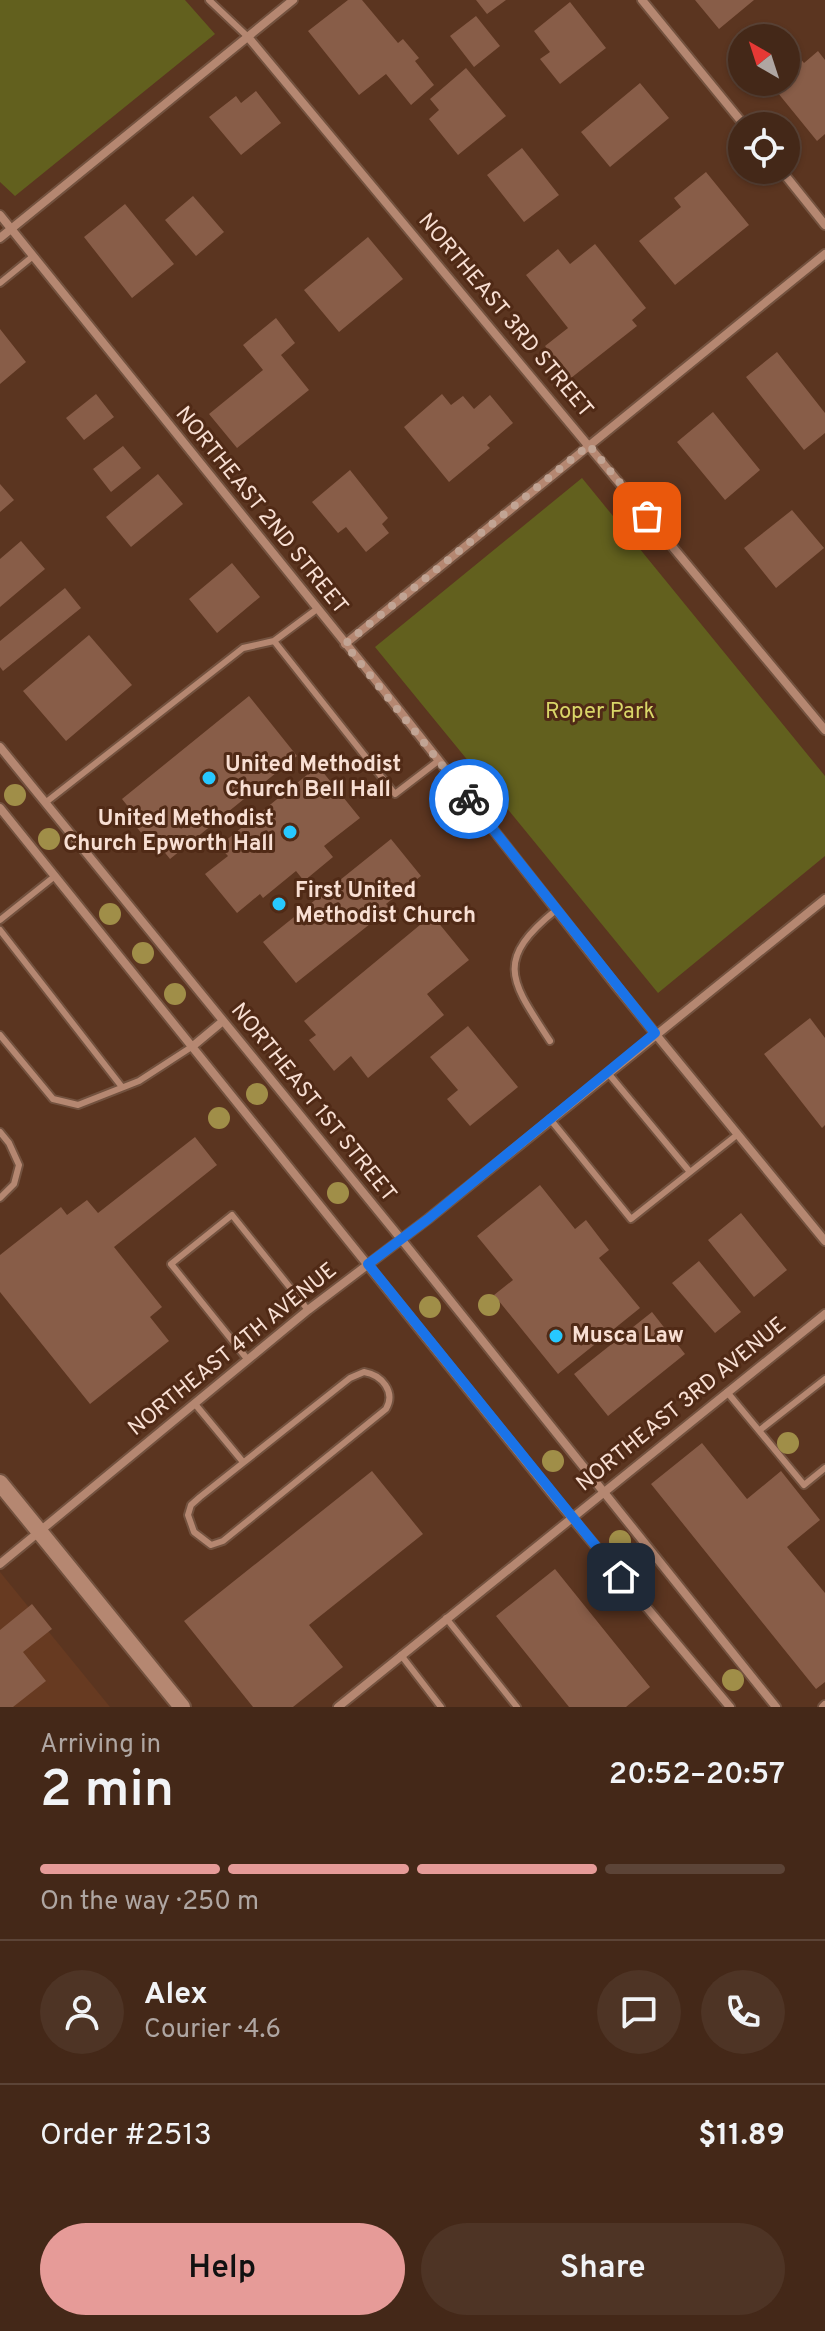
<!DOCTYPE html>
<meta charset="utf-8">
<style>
body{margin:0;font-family:Overpass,sans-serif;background:#4e3425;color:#f1f3f6;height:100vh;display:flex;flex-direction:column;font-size:30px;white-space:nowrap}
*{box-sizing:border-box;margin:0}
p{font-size:26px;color:#afa6a2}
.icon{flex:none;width:44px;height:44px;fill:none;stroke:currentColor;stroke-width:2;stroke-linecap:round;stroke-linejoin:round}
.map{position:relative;height:1707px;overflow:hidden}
.panel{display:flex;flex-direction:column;background:#442818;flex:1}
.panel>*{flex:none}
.needle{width:52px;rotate:321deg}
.buttons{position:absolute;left:728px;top:24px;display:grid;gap:16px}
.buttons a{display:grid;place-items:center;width:72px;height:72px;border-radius:50%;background:#442818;box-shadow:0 2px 6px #0004,0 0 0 2px #5c4437;font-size:40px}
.pin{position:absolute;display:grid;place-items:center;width:68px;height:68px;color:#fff;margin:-34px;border-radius:16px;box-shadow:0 4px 12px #0006}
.courier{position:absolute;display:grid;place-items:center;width:80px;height:80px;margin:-40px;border:6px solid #1a73e8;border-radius:50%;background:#fff;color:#222;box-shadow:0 2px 10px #0007}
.overview em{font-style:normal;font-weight:600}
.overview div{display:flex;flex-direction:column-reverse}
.overview{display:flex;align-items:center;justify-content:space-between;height:136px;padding:0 40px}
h1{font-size:52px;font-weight:600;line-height:60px}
.bar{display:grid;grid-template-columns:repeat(4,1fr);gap:12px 8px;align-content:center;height:96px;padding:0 40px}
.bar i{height:10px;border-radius:6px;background:#5c4437}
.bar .on{background:#e69b98}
.bar p{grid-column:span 4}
.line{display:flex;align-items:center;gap:20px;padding:0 40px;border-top:2px solid #5c4437}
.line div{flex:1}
.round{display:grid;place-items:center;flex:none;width:84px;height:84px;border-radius:42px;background:#4e3425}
.cta{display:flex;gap:16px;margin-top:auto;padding:16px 40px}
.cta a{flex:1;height:92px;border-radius:48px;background:#e69b98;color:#111;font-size:32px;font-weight:600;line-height:92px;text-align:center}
.cta a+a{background:#4e3425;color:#f1f3f6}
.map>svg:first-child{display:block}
</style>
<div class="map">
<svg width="825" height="1707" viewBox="0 0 825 1707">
<rect width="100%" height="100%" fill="#5b3520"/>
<path fill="#673a21" d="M0 1572 110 1707H0Z"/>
<path fill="#62601e" d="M0 0H185L215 34 15 196 0 182Z
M582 478 825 776V856L658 993 375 647Z"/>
<path fill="#885d48" d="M348 0H362L398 43 403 39 419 58 415 61 434 85 411 105 386 74 359 95 308 31Z
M476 0H506L487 14Z
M695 0H754L719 29Z
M570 2 606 48 560 84 540 59 550 52 534 31Z
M476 16 500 46 474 67 450 36Z
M786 41 804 63 818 51 825 60V134L817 141 769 82H786Z
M466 68 506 116 458 155 429 119 439 110 430 99Z
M640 83 669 118 610 167 581 132Z
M256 91 281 123 241 155 209 117 236 96 241 103Z
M522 148 559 195 524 222 487 175Z
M706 172 749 225 675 285 639 241 681 207 674 198Z
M193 196 224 232 196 256 165 220Z
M125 204 174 264 132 298 84 237Z
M368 237 403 279 339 332 304 290Z
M595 244 646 308 632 320 637 326 571 378 545 346 568 328 526 275 558 249 570 264Z
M276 318 295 343 281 355 309 390 237 448 209 414 263 370 243 345Z
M0 329 26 362 0 384Z
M777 352 825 413V433L804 450 746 377Z
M96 394 114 417 84 440 66 418Z
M442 394 451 405 463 396 474 409 490 395 513 423 487 445 490 448 449 482 404 427Z
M713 412 760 470 725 500 677 442Z
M123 446 141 468 111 492 93 469Z
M350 470 388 518 382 524 389 533 366 552 346 527 338 533 312 502Z
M158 474 183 504 131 547 106 517Z
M0 484 14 500 0 512Z
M792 510 824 548 776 588 744 548Z
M21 541 45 569 0 607V559Z
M232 563 260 597 217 633 189 599Z
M65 588 81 608 3 671 0 667V641Z
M89 635 132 685 66 741 23 691Z
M249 696 297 756 170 859 158 844 153 847 129 818 134 814 122 799Z
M318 766 360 818 324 846 333 857 304 881 296 871 263 898 260 894 237 913 205 874 228 856 219 846Z
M391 839 421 876 386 904 390 908 296 983 263 942Z
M432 915 469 960 427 994 444 1015 368 1078 351 1056 334 1071 309 1040 316 1035 304 1021Z
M810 1018 825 1038V1125L822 1128 764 1054Z
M468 1026 518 1087 470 1126 447 1099 458 1090 430 1057Z
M195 1137 217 1165 114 1247 162 1307 150 1317 169 1341 90 1404 0 1292V1255L61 1207 67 1215 87 1200 98 1213Z
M540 1185 575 1229 586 1220 609 1250 599 1258 640 1308 558 1374 494 1295 513 1280 477 1236Z
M741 1213 787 1270 754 1297 708 1240Z
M699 1261 741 1312 715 1333 672 1283Z
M652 1312 685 1354 608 1416 574 1374Z
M702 1443 747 1499 781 1471 820 1520 787 1547 825 1593V1682L816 1689 651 1484Z
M372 1471 423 1534 309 1625 343 1667 293 1707H253L184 1621Z
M555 1569 650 1687 626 1707H569L496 1616Z
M32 1604 52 1629 23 1652 46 1681 13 1707H0V1630Z"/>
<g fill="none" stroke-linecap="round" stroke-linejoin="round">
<g stroke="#73523f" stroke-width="10">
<path id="lane" d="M209 0 248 37
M0 283 32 257
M274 641 317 609
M45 803 243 648 274 641 395 794 438 761
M0 920 55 876
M0 930 122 1087
M0 1035 53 1099 78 1105 139 1081 193 1046
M550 1041C511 981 493 961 556 910
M608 1073 690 1172
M550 1119 631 1219 738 1134
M0 1132 9 1143 19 1165 14 1184 0 1198
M248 1360 171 1264 232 1215 308 1310
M364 1372C382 1375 396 1392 386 1409L223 1541 211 1545 194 1532 188 1515 191 1505 200 1497 350 1378Z
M727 1392 804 1485 825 1468
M195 1404 243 1462
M760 1430 825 1379
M446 1618 517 1707
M401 1655 441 1707"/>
</g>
<g stroke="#73523f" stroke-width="12">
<path id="street" d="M642 0 745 126
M248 37 825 730
M781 170 825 225
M0 215 381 687 617 987 825 1241
M0 238 293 0
M345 644 825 254
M0 747 401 1239 776 1707
M0 808 556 1499 730 1707
M193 1046 223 1021
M0 1564 308 1310 428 1219 825 899
M338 1707 825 1314
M823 1707 825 1705"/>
</g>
<g stroke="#73523f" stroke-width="20">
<path id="secondary" d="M0 1483 182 1707"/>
</g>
<use href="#lane" stroke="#b58771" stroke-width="6"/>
<use href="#street" stroke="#b58771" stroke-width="8"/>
<use href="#secondary" stroke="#b58771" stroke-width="16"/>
</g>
<g fill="#a08e48">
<circle cx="15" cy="795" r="11"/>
<circle cx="49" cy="839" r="11"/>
<circle cx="110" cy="914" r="11"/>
<circle cx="143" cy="953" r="11"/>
<circle cx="175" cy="994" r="11"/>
<circle cx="257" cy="1094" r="11"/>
<circle cx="219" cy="1118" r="11"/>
<circle cx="338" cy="1193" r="11"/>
<circle cx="489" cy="1305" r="11"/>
<circle cx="430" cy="1307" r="11"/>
<circle cx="788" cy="1443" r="11"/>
<circle cx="553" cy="1461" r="11"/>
<circle cx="620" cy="1541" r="11"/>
<circle cx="733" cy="1680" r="11"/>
</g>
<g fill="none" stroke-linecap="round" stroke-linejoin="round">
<path stroke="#c1a494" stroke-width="8" stroke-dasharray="0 14.4" d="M469 799 345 644 589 445 647 516"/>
<path stroke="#1a73e8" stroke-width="10" d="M469 799 655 1033 428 1219 368 1264 621 1577"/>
</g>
<g fill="#27c8ff" stroke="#502a16" stroke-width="3">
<circle cx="209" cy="778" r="8"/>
<circle cx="290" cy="832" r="8"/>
<circle cx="279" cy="904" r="8"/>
<circle cx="556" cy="1336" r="8"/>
</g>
<g text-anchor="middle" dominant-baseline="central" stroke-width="6" stroke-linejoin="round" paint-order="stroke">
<g font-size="22" fill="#f8dfd3" stroke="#502a16">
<text transform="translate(505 316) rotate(50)">NORTHEAST 3RD STREET</text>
<text transform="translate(261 511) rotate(51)">NORTHEAST 2ND STREET</text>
<text transform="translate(313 1103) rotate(51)">NORTHEAST 1ST STREET</text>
<text transform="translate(233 1350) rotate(-39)">NORTHEAST 4TH AVENUE</text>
<text transform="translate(682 1405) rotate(-39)">NORTHEAST 3RD AVENUE</text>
</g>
<g font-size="22" fill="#d9d668" stroke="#502a16">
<text x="600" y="712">Roper Park</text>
</g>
<g font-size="22" font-weight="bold" fill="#f8dfd3" stroke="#502a16" text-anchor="start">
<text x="225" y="765">United Methodist<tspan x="225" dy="25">Church Bell Hall</tspan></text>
<text x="274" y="819" text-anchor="end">United Methodist<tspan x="274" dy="25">Church Epworth Hall</tspan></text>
<text x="295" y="891">First United<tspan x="295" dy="25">Methodist Church</tspan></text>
<text x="572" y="1336">Musca Law</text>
</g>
</g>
</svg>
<div class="buttons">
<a><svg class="needle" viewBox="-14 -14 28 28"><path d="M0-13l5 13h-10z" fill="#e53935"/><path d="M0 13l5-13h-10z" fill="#afa6a2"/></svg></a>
<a><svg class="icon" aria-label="locate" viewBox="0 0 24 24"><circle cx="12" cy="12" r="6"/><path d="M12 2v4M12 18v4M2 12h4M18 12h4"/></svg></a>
</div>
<div class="pin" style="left:647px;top:516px;background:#ea580c"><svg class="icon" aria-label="bag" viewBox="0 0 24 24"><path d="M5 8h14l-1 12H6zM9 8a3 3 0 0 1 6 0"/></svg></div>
<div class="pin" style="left:621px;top:1577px;background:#1f2937"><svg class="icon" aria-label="home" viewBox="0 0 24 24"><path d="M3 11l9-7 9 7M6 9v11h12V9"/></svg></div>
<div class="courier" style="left:469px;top:799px"><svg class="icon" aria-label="bike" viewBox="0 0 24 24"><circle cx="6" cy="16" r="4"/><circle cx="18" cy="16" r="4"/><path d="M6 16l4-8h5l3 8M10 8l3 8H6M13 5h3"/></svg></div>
</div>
<section class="panel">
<div class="overview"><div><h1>2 min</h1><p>Arriving in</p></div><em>20:52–20:57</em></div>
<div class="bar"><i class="on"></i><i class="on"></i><i class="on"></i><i></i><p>On the way · 250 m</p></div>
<div class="line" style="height:144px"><a class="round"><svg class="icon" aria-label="person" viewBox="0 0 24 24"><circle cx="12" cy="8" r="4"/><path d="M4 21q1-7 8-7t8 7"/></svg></a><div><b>Alex</b><p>Courier · 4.6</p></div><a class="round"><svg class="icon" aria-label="chat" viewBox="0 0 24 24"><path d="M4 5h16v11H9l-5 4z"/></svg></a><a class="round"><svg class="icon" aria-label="phone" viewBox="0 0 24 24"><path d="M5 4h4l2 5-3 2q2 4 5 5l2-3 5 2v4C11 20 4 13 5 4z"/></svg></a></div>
<div class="line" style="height:104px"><div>Order #2513</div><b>$11.89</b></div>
<div class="cta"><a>Help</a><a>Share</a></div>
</section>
